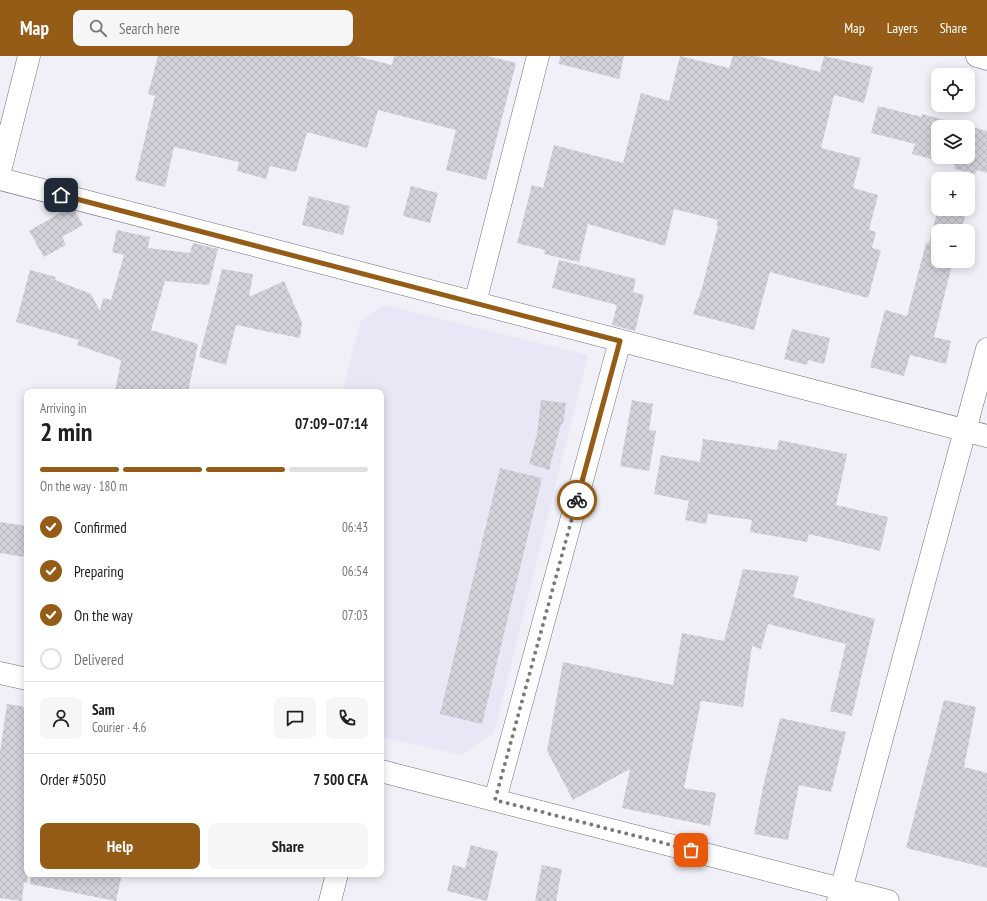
<!DOCTYPE html>
<meta charset="utf-8">
<style>
body{margin:0;font-family:"PT Sans Narrow",sans-serif;background:#f6f6f6;color:#202124;height:100vh;display:flex;flex-direction:column;font-size:15px;white-space:nowrap}
*{box-sizing:border-box;margin:0}
p{font-size:13px;color:#757577}
.icon{flex:none;width:22px;height:22px;fill:none;stroke:currentColor;stroke-width:2;stroke-linecap:round;stroke-linejoin:round}
.map{position:relative;flex:1;overflow:hidden}
.details{position:absolute;left:24px;top:333px;width:360px;height:488px;display:flex;flex-direction:column;background:#fff;border-radius:8px;box-shadow:0 2px 10px #0003}
.details>*{flex:none}
.fabs{position:absolute;left:931px;top:12px;display:grid;gap:8px}
.fabs a{display:grid;place-items:center;width:44px;height:44px;border-radius:8px;background:#fff;box-shadow:0 2px 10px #0003;font-size:20px}
.pin{position:absolute;display:grid;place-items:center;width:34px;height:34px;color:#fff;margin:-17px;border-radius:8px;box-shadow:0 2px 6px #0006}
.courier{position:absolute;display:grid;place-items:center;width:40px;height:40px;margin:-20px;border:3px solid #945c16;border-radius:50%;background:#fff;color:#222;box-shadow:0 1px 5px #0007}
.head em{font-style:normal;font-weight:700}
.head div{display:flex;flex-direction:column-reverse}
.head{display:flex;align-items:center;justify-content:space-between;height:68px;padding:0 16px}
h1{font-size:26px;font-weight:700;line-height:30px}
.bar{display:grid;grid-template-columns:repeat(4,1fr);gap:6px 4px;align-content:center;height:48px;padding:0 16px}
.bar i{height:5px;border-radius:3px;background:#e0e0e0}
.bar .active{background:#945c16}
.bar p{grid-column:span 4}
.line{display:flex;align-items:center;gap:10px;padding:0 16px;border-top:1px solid #e0e0e0}
.line div{flex:1}
.round{display:grid;place-items:center;flex:none;width:42px;height:42px;border-radius:8px;background:#f6f6f6}
ol{padding:0 16px;list-style:none}
li{display:flex;align-items:center;gap:12px;height:44px}
li p{margin-inline-start:auto}
li .icon{padding:4px;border-radius:50%;background:#945c16;color:#fff;stroke-width:4}
li:last-child{color:#757577}
li i{width:22px;height:22px;border:2px solid #e0e0e0;border-radius:50%}
.action{display:flex;gap:8px;margin-top:auto;padding:8px 16px}
.action a{flex:1;height:46px;border-radius:8px;background:#945c16;color:#fff;font-size:16px;font-weight:700;line-height:46px;text-align:center}
.action a+a{background:#f6f6f6;color:#202124}
header{display:flex;align-items:center;gap:24px;box-sizing:border-box;height:56px;padding:0 20px;background:#945c16;color:#fff}
header strong{font-size:19px}
nav{display:flex;gap:22px;margin-inline-start:auto;font-size:14px}
.search{width:280px;height:36px;background:#f6f6f6;display:flex;align-items:center;gap:10px;box-sizing:border-box;padding:0 14px;border-radius:8px;color:#757577;font-size:15px}
.map>svg:first-child{display:block}
</style>
<header>
<strong>Map</strong>
<div class="search"><svg class="icon" aria-label="search" viewBox="0 0 24 24"><circle cx="10" cy="10" r="6"/><path d="M15 15l6 6"/></svg>Search here</div>
<nav><a>Map</a><a>Layers</a><a>Share</a></nav>
</header>
<div class="map">
<svg width="987" height="845" viewBox="0 0 987 845">
<defs>
<pattern id="building-cross-hatch" width="8" height="8" patternUnits="userSpaceOnUse"><rect width="8" height="8" fill="#d3d2da"/><path d="M0 0l8 8M0 8l8-8" fill="none" stroke="#b6b5bc"/></pattern>
</defs>
<rect width="100%" height="100%" fill="#f1f0f8"/>
<path fill="#e9e6f6" d="M384 249 588 299 494 677 461 699 381 681V336H342L361 265Z"/>
<path fill="url(#building-cross-hatch)" fill-rule="evenodd" d="M158 0H356L392 9 394 0H487L516 7 486 124 446 114 456 74 378 54 367 92 307 76 296 116 270 110 266 123 237 115 239 106 174 91 165 131 135 124 155 40 148 38Z
M560 0H624L619 23 559 8Z
M680 0 729 12 733 0H757L820 16 824 0 873 11 864 47 834 39 821 92 861 102 853 132 878 139 869 174 876 176 872 192 881 194 868 242 770 216 754 274 693 258 702 232 718 170 716 169 718 164 674 153 665 190 588 168 579 206 544 198 545 194 517 187 532 129 543 132 554 89 623 107 641 37 669 45Z
M878 50 922 61V58L987 75V117L977 114 976 118 954 113 955 109 912 98 915 88 871 77ZM938 71H968V101H938Z
M411 130 438 137 430 167 403 160Z
M309 140 350 150 343 179 302 169Z
M67 153 75 155 83 169 62 181 66 189 44 201 29 175Z
M938 153H967L961 175H938V205H953L934 281 951 285 946 308 910 299 904 320 870 311 885 254 907 260 926 187H929Z
M117 174 150 181 148 192 190 197 193 187 218 193 209 229 165 225 151 274 198 288 188 336H115L121 304 77 289 79 284 16 266 30 214 56 221 55 224 91 238 100 255 103 242 111 244 124 199 112 196Z
M559 204 636 223 633 236 644 239 635 275 612 269 617 249 552 232Z
M222 213 253 218 249 241 284 225 302 267 300 282 236 269 226 309 199 301Z
M792 273 830 282 824 308 808 304 807 309 784 303Z
M541 344 566 347 563 368H561L549 414 529 408 537 378Z
M632 344 653 348 649 374 656 375 649 415 620 410Z
M703 383 777 394 779 384 847 398 836 449 888 461 880 495 809 478 807 486 750 476 752 464 708 458 706 468 685 464 689 445 654 438 661 399 700 406Z
M500 412 542 422 482 668 440 658Z
M0 466 27 470 24 501 0 497Z
M743 513 799 520 793 541 875 563 852 660 830 655 846 588 768 568 761 593 752 590 743 651 701 645 684 732 716 737 710 770 622 752 630 713 573 744 547 695 563 606 673 629 682 577 724 585Z
M944 644 976 651 964 711 987 717V812L906 792Z
M7 648 27 651V827L24 826 22 845 0 842V696Z
M780 662 846 676 831 736 799 729 788 784 754 778 763 731Z
M471 789 498 796 487 845 447 835 453 809 465 812Z
M542 809 562 813 556 845H535Z
M31 818H122L116 845 30 828Z"/>
<g fill="none" stroke-linecap="round" stroke-linejoin="round">
<g stroke="#717077" stroke-width="23">
<path id="minor" d="M977 0 987 3
M0 115 29 0
M0 123 987 380
M475 247 538 0
M0 617 27 623
M381 715 888 845
M495 744 620 285
M330 845 337 818
M838 845 987 293"/>
</g>
<use href="#minor" stroke="#fff" stroke-width="22"/>
</g>
<g fill="none" stroke-linecap="round" stroke-linejoin="round">
<path stroke="#7a7a7e" stroke-width="4" stroke-dasharray="0 7.2" d="M577 444 495 744 691 794"/>
<path stroke="#945c16" stroke-width="5" d="M61 139 620 285 577 444"/>
</g>
</svg>
<div class="fabs">
<a><svg class="icon" aria-label="locate" viewBox="0 0 24 24"><circle cx="12" cy="12" r="6"/><path d="M12 2v4M12 18v4M2 12h4M18 12h4"/></svg></a>
<a><svg class="icon" aria-label="layers" viewBox="0 0 24 24"><path d="M12 4l9 5-9 5-9-5zM3 14l9 5 9-5"/></svg></a>
<a>+</a>
<a>−</a>
</div>
<div class="pin" style="left:691px;top:794px;background:#ea580c"><svg class="icon" aria-label="bag" viewBox="0 0 24 24"><path d="M5 8h14l-1 12H6zM9 8a3 3 0 0 1 6 0"/></svg></div>
<div class="pin" style="left:61px;top:139px;background:#1f2937"><svg class="icon" aria-label="home" viewBox="0 0 24 24"><path d="M3 11l9-7 9 7M6 9v11h12V9"/></svg></div>
<div class="courier" style="left:577px;top:444px"><svg class="icon" aria-label="bike" viewBox="0 0 24 24"><circle cx="6" cy="16" r="4"/><circle cx="18" cy="16" r="4"/><path d="M6 16l4-8h5l3 8M10 8l3 8H6M13 5h3"/></svg></div>
<section class="details">
<div class="head"><div><h1>2 min</h1><p>Arriving in</p></div><em>07:09–07:14</em></div>
<div class="bar"><i class="active"></i><i class="active"></i><i class="active"></i><i></i><p>On the way · 180 m</p></div>
<ol>
<li><svg class="icon" aria-label="check" viewBox="0 0 24 24"><path d="M5 12l5 5 9-10"/></svg>Confirmed<p>06:43</p></li>
<li><svg class="icon" aria-label="check" viewBox="0 0 24 24"><path d="M5 12l5 5 9-10"/></svg>Preparing<p>06:54</p></li>
<li><svg class="icon" aria-label="check" viewBox="0 0 24 24"><path d="M5 12l5 5 9-10"/></svg>On the way<p>07:03</p></li>
<li><i></i>Delivered</li>
</ol>
<div class="line" style="height:72px"><a class="round"><svg class="icon" aria-label="person" viewBox="0 0 24 24"><circle cx="12" cy="8" r="4"/><path d="M4 21q1-7 8-7t8 7"/></svg></a><div><b>Sam</b><p>Courier · 4.6</p></div><a class="round"><svg class="icon" aria-label="chat" viewBox="0 0 24 24"><path d="M4 5h16v11H9l-5 4z"/></svg></a><a class="round"><svg class="icon" aria-label="phone" viewBox="0 0 24 24"><path d="M5 4h4l2 5-3 2q2 4 5 5l2-3 5 2v4C11 20 4 13 5 4z"/></svg></a></div>
<div class="line" style="height:52px"><div>Order #5050</div><b>7 500 CFA</b></div>
<div class="action"><a>Help</a><a>Share</a></div>
</section>
</div>
